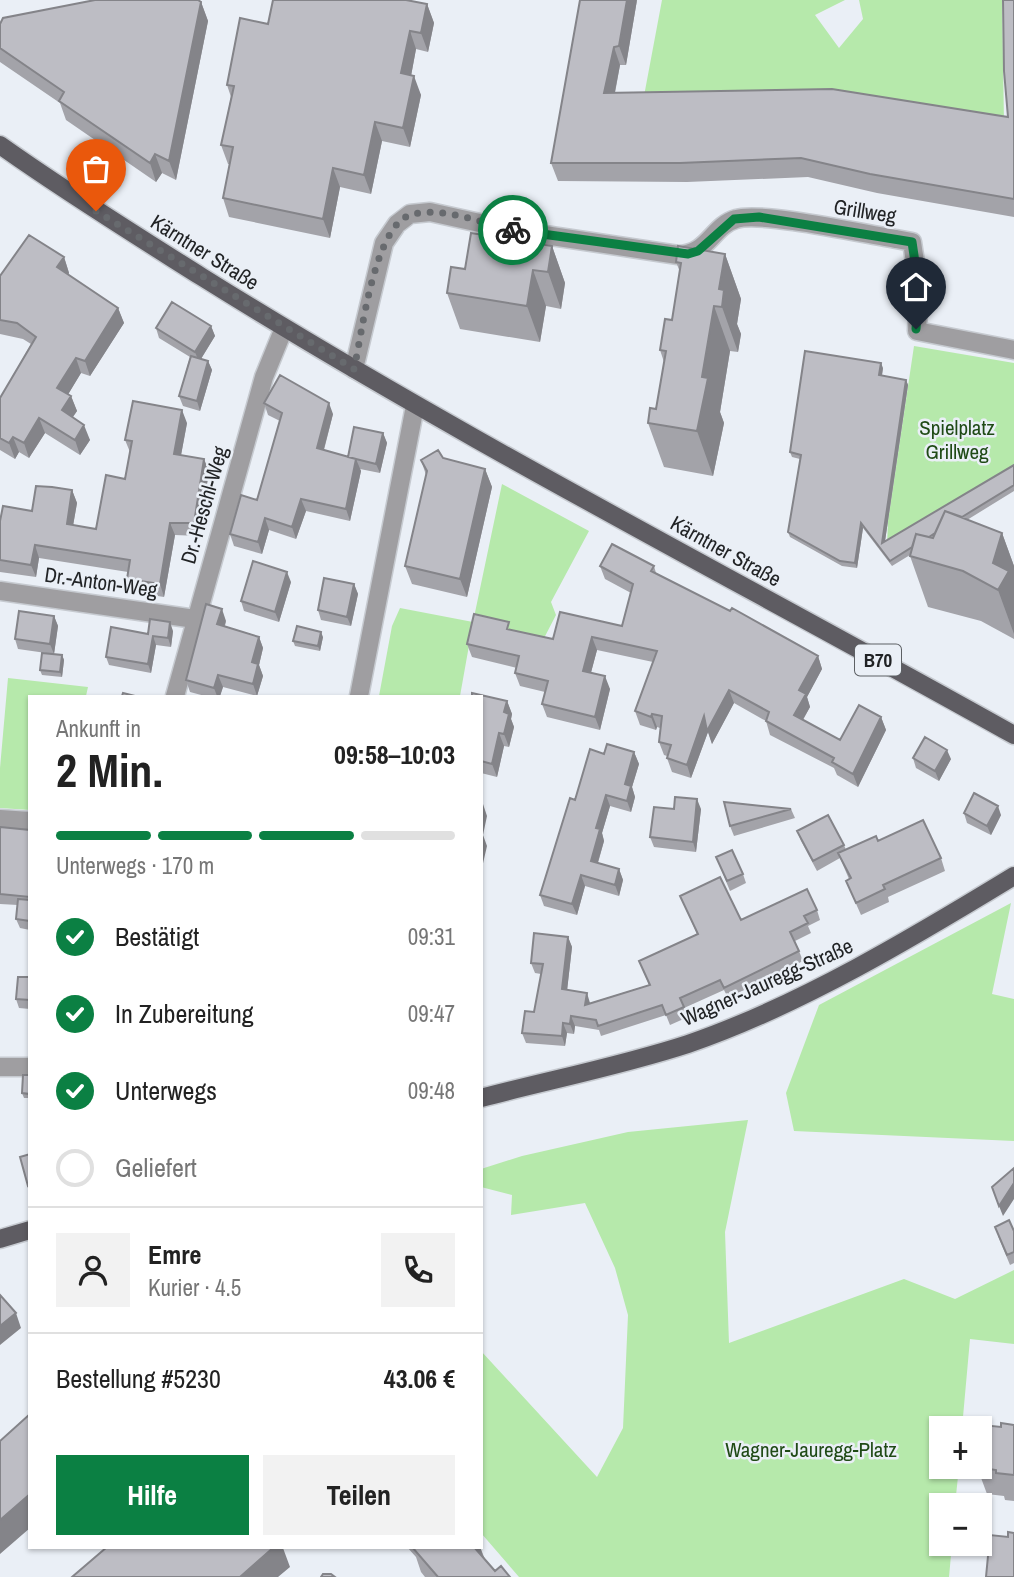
<!DOCTYPE html>
<html lang="de">
<meta charset="utf-8">
<style>
body{margin:0;font-family:"Archivo Narrow",sans-serif;background:#f2f2f2;color:#222;height:100vh;display:flex;flex-direction:column;font-size:26px;white-space:nowrap}
*{box-sizing:border-box;margin:0}
p{font-size:23px;color:#767676}
.icon{flex:none;width:38px;height:38px;fill:none;stroke:currentColor;stroke-width:2;stroke-linecap:round;stroke-linejoin:round}
.map{position:relative;flex:1;overflow:hidden}
.details{position:absolute;left:28px;top:695px;width:455px;height:854px;display:flex;flex-direction:column;background:#fff;border-radius:0px;box-shadow:0 2px 5px #0004}
.details>*{flex:none}
.controls{position:absolute;left:929px;top:1416px;display:grid;gap:14px}
.controls a{display:grid;place-items:center;width:63px;height:63px;border-radius:0px;background:#fff;box-shadow:0 2px 5px #0004;font-size:35px}
.pin{position:absolute;display:grid;place-items:center;width:60px;height:60px;color:#fff;margin:-72px -30px;border-radius:50% 50% 50% 0;rotate:-45deg;box-shadow:0 0 7px #0007}
.pin .icon{rotate:45deg}
.courier{position:absolute;display:grid;place-items:center;width:70px;height:70px;margin:-35px;border:5px solid #0b8043;border-radius:50%;background:#fff;color:#222;box-shadow:0 2px 9px #0007}
.overview em{font-style:normal;font-weight:800}
.overview div{display:flex;flex-direction:column-reverse}
.overview{display:flex;align-items:center;justify-content:space-between;height:119px;padding:0 28px}
h1{font-size:46px;font-weight:800;line-height:52px}
.bar{display:grid;grid-template-columns:repeat(4,1fr);gap:10px 7px;align-content:center;height:84px;padding:0 28px}
.bar i{height:9px;border-radius:5px;background:#e0e0e0}
.bar .active{background:#0b8043}
.bar p{grid-column:span 4}
.line{display:flex;align-items:center;gap:18px;padding:0 28px;border-top:2px solid #e0e0e0}
.line div{flex:1}
.round{display:grid;place-items:center;flex:none;width:74px;height:74px;border-radius:0px;background:#f2f2f2}
ol{padding:0 28px;list-style:none}
li{display:flex;align-items:center;gap:21px;height:77px}
li p{margin-inline-start:auto}
li .icon{padding:7px;border-radius:50%;background:#0b8043;color:#fff;stroke-width:4}
li:last-child{color:#767676}
li i{width:38px;height:38px;border:4px solid #e0e0e0;border-radius:50%}
.cta{display:flex;gap:14px;margin-top:auto;padding:14px 28px}
.cta a{flex:1;height:80px;border-radius:0px;background:#0b8043;color:#fff;font-size:28px;font-weight:800;line-height:80px;text-align:center}
.cta a+a{background:#f2f2f2;color:#222}
.map>svg:first-child{display:block}
</style>
<div class="map">
<svg width="1014" height="1577" viewBox="0 0 1014 1577">
<rect width="100%" height="100%" fill="#eaeff6"/>
<path fill="#b6e9ab" d="M662 0H845L815 15 839 48 863 19 859 0H1002L1004 123 644 96Z
M914 346 1014 363V471L887 546 888 521Z
M502 484 589 531 551 602 556 615 542 642 473 623 460 696H379L392 626 400 608 473 622Z
M8 678 88 687 86 696H30V810L0 808V768Z
M1011 903 992 994 1014 999V1141L794 1131 786 1093 819 1005Z
M748 1120 725 1232 729 1343 904 1279 955 1299 1014 1270V1344L970 1339 962 1428H942V1466L959 1467 955 1505H942V1544H952L949 1577H519L481 1533V1351L597 1477 623 1428 628 1315 615 1268 585 1203 511 1215 512 1195 481 1187V1169L522 1156 628 1132Z"/>
<g fill="none" stroke-linecap="round" stroke-linejoin="round">
<g stroke="#c6cad0" stroke-width="21">
<path id="minor" d="M354 369 384 243 397 224 410 214 430 212 511 230 678 255C709 254 712 226 736 219 761 211 865 234 896 239L912 242 919 289 917 331 1014 350
M0 591 195 619
M175 696 264 377 284 328
M359 696 415 406
M0 819 30 821
M0 1067H30"/>
</g>
<g stroke="#c6cad0" stroke-width="21">
<path id="major" d="M0 145C66 192 134 234 202 277 466 442 743 583 1014 735
M481 1098C549 1080 621 1066 688 1044 799 1006 914 937 1014 876
M0 1239 30 1230"/>
</g>
<use href="#minor" stroke="#9f9ea1" stroke-width="18"/>
<use href="#major" stroke="#5e5c62" stroke-width="18"/>
</g>
<path fill="#a3a3a9" d="M637 0 626 65H620L615 93 1008 117 1014 0V217L877 193 808 177 687 182 558 181 551 163Z
M201 2 208 21 176 180 162 173 156 182 66 120 60 103 0 62V24Z
M427 4 434 23 428 52 416 49 411 76 421 95 410 147 382 141 371 194 340 187 330 238 229 217 223 198 230 164H228L221 145 231 97 227 85 268 24Z
M552 246 565 283 561 309 546 306 540 342 460 329 447 293 465 269Z
M725 254 741 299 737 324 741 334 738 352 730 351 720 412 724 423 713 476 664 467 648 423 656 409 664 362 660 350 672 320 680 272 676 262Z
M64 257 69 273 68 275 118 308 124 323 90 376 81 373 68 394 71 396 77 411 73 417 90 440 80 455 45 433 29 458 19 452 15 459 0 450V398L31 344 23 339 0 334V276Z
M211 326 215 336 201 359 208 361 212 370 200 411 183 406 179 396 190 357 159 338 156 328Z
M883 368 882 376 906 380 908 385 885 541 1014 465V491L967 520 1002 533 1014 566V639L981 621 928 607 910 556V555L892 566 863 528 857 568 842 566 790 537 788 532 800 459 792 457 790 452Z
M264 403 333 414 324 450 348 457 383 433 387 443 380 473 360 469 361 471 350 521 306 511 296 539 269 530 262 554 234 546 230 534 257 500 280 421 268 415Z
M187 423 181 455 209 471 199 536 175 535 164 597 132 592 127 579 128 572 39 558 36 577 0 572V521L32 511 72 490 77 503 73 526 96 529 125 479 130 452 125 440Z
M443 458 485 469 492 487 467 597 412 584 405 566 426 475 421 460Z
M600 566H654L656 573 818 656 822 669 807 697 810 707 803 720 840 740 881 717 886 730 858 787 837 775 834 768 770 735 766 721 734 703 712 744 708 732 691 778 672 772 667 758V756L664 755 659 742 660 728 657 727 656 730 640 725 635 711 653 662 597 650 591 672 610 689 600 730 547 717 542 704 545 692 520 686 515 673 517 668 472 657 467 644 512 630 553 639 622 626 631 593 605 579Z
M291 582 279 622 244 611 241 601Z
M354 584 358 594 351 626 321 620 318 610Z
M54 616 58 626 54 654 62 655 64 660 62 677 42 675 40 670 53 654 18 649 15 639Z
M226 621 225 626 259 637 263 648 259 665 263 676 257 696 223 687 220 696H205L190 692 186 680Z
M173 631 171 647 156 645 151 673 109 665 106 657 148 634Z
M323 637 320 651 295 646 293 641Z
M481 696 507 701 512 714 511 719 514 727 509 747 504 746 497 777 481 773Z
M634 752 639 764 632 787 635 797 631 812 610 806 602 833 604 841 598 863 619 869 623 880 619 896 585 886 577 915 544 906 540 895 575 800 604 754Z
M913 758 951 759 939 781 916 768Z
M674 809H701L696 852 654 847 650 837Z
M791 809 795 818 734 836 730 826Z
M964 813 1001 815 991 835 967 823Z
M0 827 30 830V930L20 928 16 919 18 905 0 904Z
M797 831 844 845 846 850 878 841 941 858 945 871 888 897 889 902 861 915 846 881 849 879 840 858 817 871 801 841Z
M716 857 743 874 746 883 730 891Z
M680 896 741 920 817 910 820 920 808 926 811 933 795 941 803 961 728 998 724 990 684 1008 688 1017 670 1025 666 1015 601 1036 599 1030 575 1026 574 1034 567 1033 565 1046 526 1043 522 1033 534 1012 541 974 535 973 531 963 568 937 572 947 567 990 590 1003 649 985 639 961 697 934Z
M30 977V1009L19 1008 16 999Z
M30 1075V1098H24L22 1093Z
M1014 1231V1263L1010 1265 998 1236Z
M1014 1425V1501L1005 1500 1004 1496 987 1494 977 1467 1001 1427Z
M407 1547H480L485 1559 495 1571 510 1577H425L421 1572 416 1557Z"/>
<path fill="#848489" d="M627 0H637L626 65 619 46Z
M201 2 208 21 176 180 169 161Z
M427 4 434 23 428 52 421 33Z
M410 31 416 49 408 92 401 73Z
M614 47 620 65 611 112 604 93Z
M414 76 421 95 410 147 403 128Z
M375 122 382 141 371 194 364 175Z
M155 154 162 173 156 182 150 163Z
M333 168 340 187 330 238 323 219Z
M552 246 565 283 561 309 548 272Z
M725 254 741 299 737 324 741 334 738 352 722 307 719 289Z
M64 257 69 273 62 283 57 267Z
M533 270 546 306 540 342 527 306Z
M714 306 730 351 720 412 724 423 713 476 697 431 702 377Z
M118 308 124 323 90 376 85 361Z
M211 326 215 336 199 362 195 352Z
M76 358 81 373 63 403 57 388Z
M208 361 212 370 200 411 197 401Z
M881 363 883 368 881 380 879 375Z
M906 380 908 385 884 548 882 543Z
M71 396 77 411 67 425 62 410Z
M329 403 333 414 321 460 317 448Z
M182 410 187 423 179 466 174 454Z
M39 418 45 433 29 458 24 443Z
M84 425 90 440 80 455 75 440Z
M383 433 387 443 380 473 376 464Z
M13 437 19 452 15 459 9 443Z
M204 459 209 471 199 536 194 523Z
M356 459 361 471 350 521 346 509Z
M485 469 492 487 467 597 460 579Z
M72 490 77 503 71 537 67 524Z
M301 499 306 511 296 539 292 527Z
M265 518 269 530 262 554 258 542Z
M170 523 175 535 164 597 160 584Z
M861 523 863 528 857 568 855 563Z
M1002 533 1014 566V634L998 590 993 563Z
M35 545 39 558 36 577 31 565Z
M287 572 291 582 279 622 275 612Z
M354 584 358 594 351 626 347 617Z
M222 609 226 621 221 636 217 624Z
M54 616 58 626 54 654 50 644Z
M170 622 173 631 171 647 168 638Z
M321 632 323 637 320 651 318 646Z
M153 636 156 645 151 673 148 664Z
M259 637 263 648 259 665 263 676 257 696 253 684 252 662Z
M592 637 597 650 588 684 583 671Z
M62 655 64 660 62 677 60 672Z
M818 656 822 669 807 697 810 707 798 728 794 715 799 690Z
M218 675 223 687 220 696H217L214 688Z
M605 676 610 689 600 730 595 717Z
M729 690 734 703 712 744 708 732 691 778 687 765 704 716Z
M507 701 512 714 511 719 514 727 509 747 504 734V712Z
M652 714 657 727 656 730 651 717Z
M881 717 886 730 858 787 853 774Z
M499 733 504 746 497 777 492 764Z
M947 750 951 759 939 781 935 771Z
M634 752 639 764 632 787 635 797 631 812 627 801 625 784Z
M606 795 610 806 602 833 604 841 595 872 591 861 596 828Z
M697 799 701 809 696 852 693 842Z
M483 804 487 816 483 835 487 846 481 872V811Z
M998 806 1001 815 991 835 987 826Z
M619 869 623 880 619 896 615 885Z
M581 875 585 886 577 915 572 904Z
M568 937 572 947 566 1000 562 989Z
M587 993 590 1003 585 1005Z
M571 1016 575 1026 574 1034 570 1024Z
M563 1023 567 1033 565 1046 562 1036Z
M1014 1183V1199L1003 1216 999 1206Z
M16 1313 21 1328 0 1345V1326Z
M30 1494V1528L0 1554V1520Z
M274 1547H283V1548L290 1567 278 1577H240Z
M473 1547H480L487 1567Z"/>
<path fill="#bdbdc4" stroke="#848489" stroke-width="2" d="M95 0H198L201 2 169 161 155 154 150 163 59 101 64 92 0 48V24L3 18Z
M273 0H406L427 4 421 33 410 31 401 73 414 76 403 128 375 122 364 175 333 168 323 219 223 198 233 147 221 145 234 86 227 85 240 18 268 24Z
M580 0H627L619 46 614 47 604 93 832 89 1008 117 1004 71 1003 0H1014V199L870 174 801 158 680 163H551Z
M471 233 552 246 548 272 533 270 527 306 447 293 451 267 465 269Z
M29 235 64 257 57 267 118 308 85 361 76 358 57 388 71 396 62 410 84 425 75 440 39 418 24 443 13 437 9 443 0 438V398L36 337 17 323 0 320V276Z
M678 246 725 254 719 289 724 290 722 307 714 306 702 377 708 378 697 431 648 423 650 408 656 409 666 351 660 350 665 319 672 320 681 263 676 262Z
M172 302 211 326 195 352 156 328Z
M805 351 881 363 879 375 906 380 882 543 1014 465V485L962 517 945 511 935 533 929 537 916 534 912 547 890 561 861 523 855 563 840 561 788 532 801 455 790 452Z
M191 356 208 361 197 401 179 396Z
M280 375 329 403 317 448 356 459 346 509 301 499 292 527 265 518 258 542 230 534 241 495 257 500 282 413 264 403Z
M133 401 182 410 174 454 204 459 194 523H170L160 584 127 579 130 560 35 545 31 565 0 560V521L3 506 32 511 36 486 52 487 72 490 67 524 96 529 106 475 125 479 132 441 125 440Z
M354 427 383 433 376 464 348 457Z
M438 450 443 458 485 469 460 579 405 566 427 471 421 460Z
M945 511 1002 533 993 563 1009 571 998 590 963 571 910 556 916 534 933 538Z
M612 544 654 566 651 571 730 611 732 608 818 656 799 690 806 694 794 715 840 740 859 705 881 717 853 774 832 762 834 758 766 721 769 712 729 690 707 731 704 716 687 765 667 758 671 745 659 742 662 716 652 714 651 717 635 711 657 651 592 637 583 671 605 676 595 717 542 704 548 681 515 673 519 656 467 644 474 614 509 622 507 629 553 639 560 612 622 626 633 584 600 566Z
M253 561 287 572 275 612 241 601Z
M324 578 354 584 347 617 318 610Z
M206 604 222 609 217 624 259 637 252 662 258 664 253 684 218 675 214 688 186 680Z
M19 611 54 616 50 644 15 639Z
M150 619 170 622 168 638 153 636 148 664 106 657 111 627 148 634Z
M297 626 321 632 318 646 293 641Z
M42 653 62 655 60 672 40 670Z
M123 693 135 696H122Z
M472 693 507 701 504 712 509 714 504 734 499 733 492 764 481 761V696H472Z
M925 737 947 750 935 771 913 758Z
M607 744 634 752 625 784 631 786 627 801 606 795 596 828 600 829 591 861 619 869 615 885 581 875 572 904 540 895 570 798 575 800 590 749 604 754Z
M974 793 998 806 987 826 964 813Z
M675 797 697 799 693 842 650 837 654 807 674 809Z
M724 802 791 809 730 826Z
M828 815 844 845 813 861 797 831Z
M923 820 941 858 883 885 885 889 856 903 846 881 851 878 838 853 876 836 878 841Z
M0 827 30 830V897L0 894Z
M732 850 743 874 727 881 716 857Z
M720 877 741 920 807 889 817 910 804 916 808 923 790 932 799 951 724 988 720 980 680 998 684 1007 666 1015 662 1005 598 1026 596 1020 571 1016 570 1024 563 1023 562 1036 522 1033 525 1011 534 1012 543 964 531 963 534 933 568 937 562 989 587 993 585 1005 650 985 639 961 698 934 680 896Z
M18 899 30 900V921L16 919Z
M18 977H30V1000L16 999Z
M23 1075H30V1094L22 1093Z
M30 1154V1185L28 1186 20 1157Z
M1014 1168V1183L999 1206 992 1187Z
M1009 1220 1014 1231V1252L1007 1255 995 1227Z
M0 1295 16 1313 0 1326Z
M30 1414V1494L0 1520V1441Z
M1001 1423 1014 1425V1475L996 1473V1470L977 1467 980 1466V1440L982 1425 1001 1427Z
M1008 1532 1014 1533V1577H986L990 1535 1008 1537Z
M107 1547H274L240 1577H72Z
M412 1547H474L495 1571 501 1566 510 1577H438Z
M323 1574H331L335 1577H321Z"/>
<g fill="none" stroke-linecap="round" stroke-linejoin="round">
<path stroke="#676a6e" stroke-width="7" stroke-dasharray="0 12.6" d="M96 211 354 369C362 335 374 222 413 214 444 207 483 223 513 230"/>
<path stroke="#0b8043" stroke-width="9" d="M513 230 688 254 698 251 734 219 759 217 912 242 919 289 916 329"/>
</g>
<g text-anchor="middle" dominant-baseline="central" stroke-width="5" stroke-linejoin="round" paint-order="stroke">
<rect fill="#eaeff6" stroke="#5d6064" stroke-width="2" x="855" y="644.5" width="46" height="31" rx="5"/>
<g font-size="19" font-weight="bold" fill="#212325">
<text x="878" y="660">B70</text>
</g>
<g font-size="21" fill="#212325" stroke="#eaeff6">
<text transform="translate(865 211) rotate(9)">Grillweg</text>
<text transform="translate(205 252) rotate(32)">Kärntner Straße</text>
<text transform="translate(204 505) rotate(-74)">Dr.-Heschl-Weg</text>
<text transform="translate(726 551) rotate(29)">Kärntner Straße</text>
<text transform="translate(101 582) rotate(8)">Dr.-Anton-Weg</text>
<text transform="translate(767 982) rotate(-24)">Wagner-Jauregg-Straße</text>
</g>
<g font-size="21" fill="#1f4a15" stroke="#eaeff6">
<text x="957" y="427">Spielplatz<tspan x="957" dy="24">Grillweg</tspan></text>
<text x="811" y="1449">Wagner-Jauregg-Platz</text>
</g>
</g>
</svg>
<div class="controls">
<a>+</a>
<a>−</a>
</div>
<div class="pin" style="left:96px;top:211px;background:#ea580c"><svg class="icon" aria-label="bag" viewBox="0 0 24 24"><path d="M5 8h14l-1 12H6zM9 8a3 3 0 0 1 6 0"/></svg></div>
<div class="pin" style="left:916px;top:329px;background:#1f2937"><svg class="icon" aria-label="home" viewBox="0 0 24 24"><path d="M3 11l9-7 9 7M6 9v11h12V9"/></svg></div>
<div class="courier" style="left:513px;top:230px"><svg class="icon" aria-label="bike" viewBox="0 0 24 24"><circle cx="6" cy="16" r="4"/><circle cx="18" cy="16" r="4"/><path d="M6 16l4-8h5l3 8M10 8l3 8H6M13 5h3"/></svg></div>
<section class="details">
<div class="overview"><div><h1>2 Min.</h1><p>Ankunft in</p></div><em>09:58–10:03</em></div>
<div class="bar"><i class="active"></i><i class="active"></i><i class="active"></i><i></i><p>Unterwegs · 170 m</p></div>
<ol>
<li><svg class="icon" aria-label="check" viewBox="0 0 24 24"><path d="M5 12l5 5 9-10"/></svg>Bestätigt<p>09:31</p></li>
<li><svg class="icon" aria-label="check" viewBox="0 0 24 24"><path d="M5 12l5 5 9-10"/></svg>In Zubereitung<p>09:47</p></li>
<li><svg class="icon" aria-label="check" viewBox="0 0 24 24"><path d="M5 12l5 5 9-10"/></svg>Unterwegs<p>09:48</p></li>
<li><i></i>Geliefert</li>
</ol>
<div class="line" style="height:126px"><a class="round"><svg class="icon" aria-label="person" viewBox="0 0 24 24"><circle cx="12" cy="8" r="4"/><path d="M4 21q1-7 8-7t8 7"/></svg></a><div><b>Emre</b><p>Kurier · 4.5</p></div><a class="round"><svg class="icon" aria-label="phone" viewBox="0 0 24 24"><path d="M5 4h4l2 5-3 2q2 4 5 5l2-3 5 2v4C11 20 4 13 5 4z"/></svg></a></div>
<div class="line" style="height:91px"><div>Bestellung #5230</div><b>43.06 €</b></div>
<div class="cta"><a>Hilfe</a><a>Teilen</a></div>
</section>
</div>
